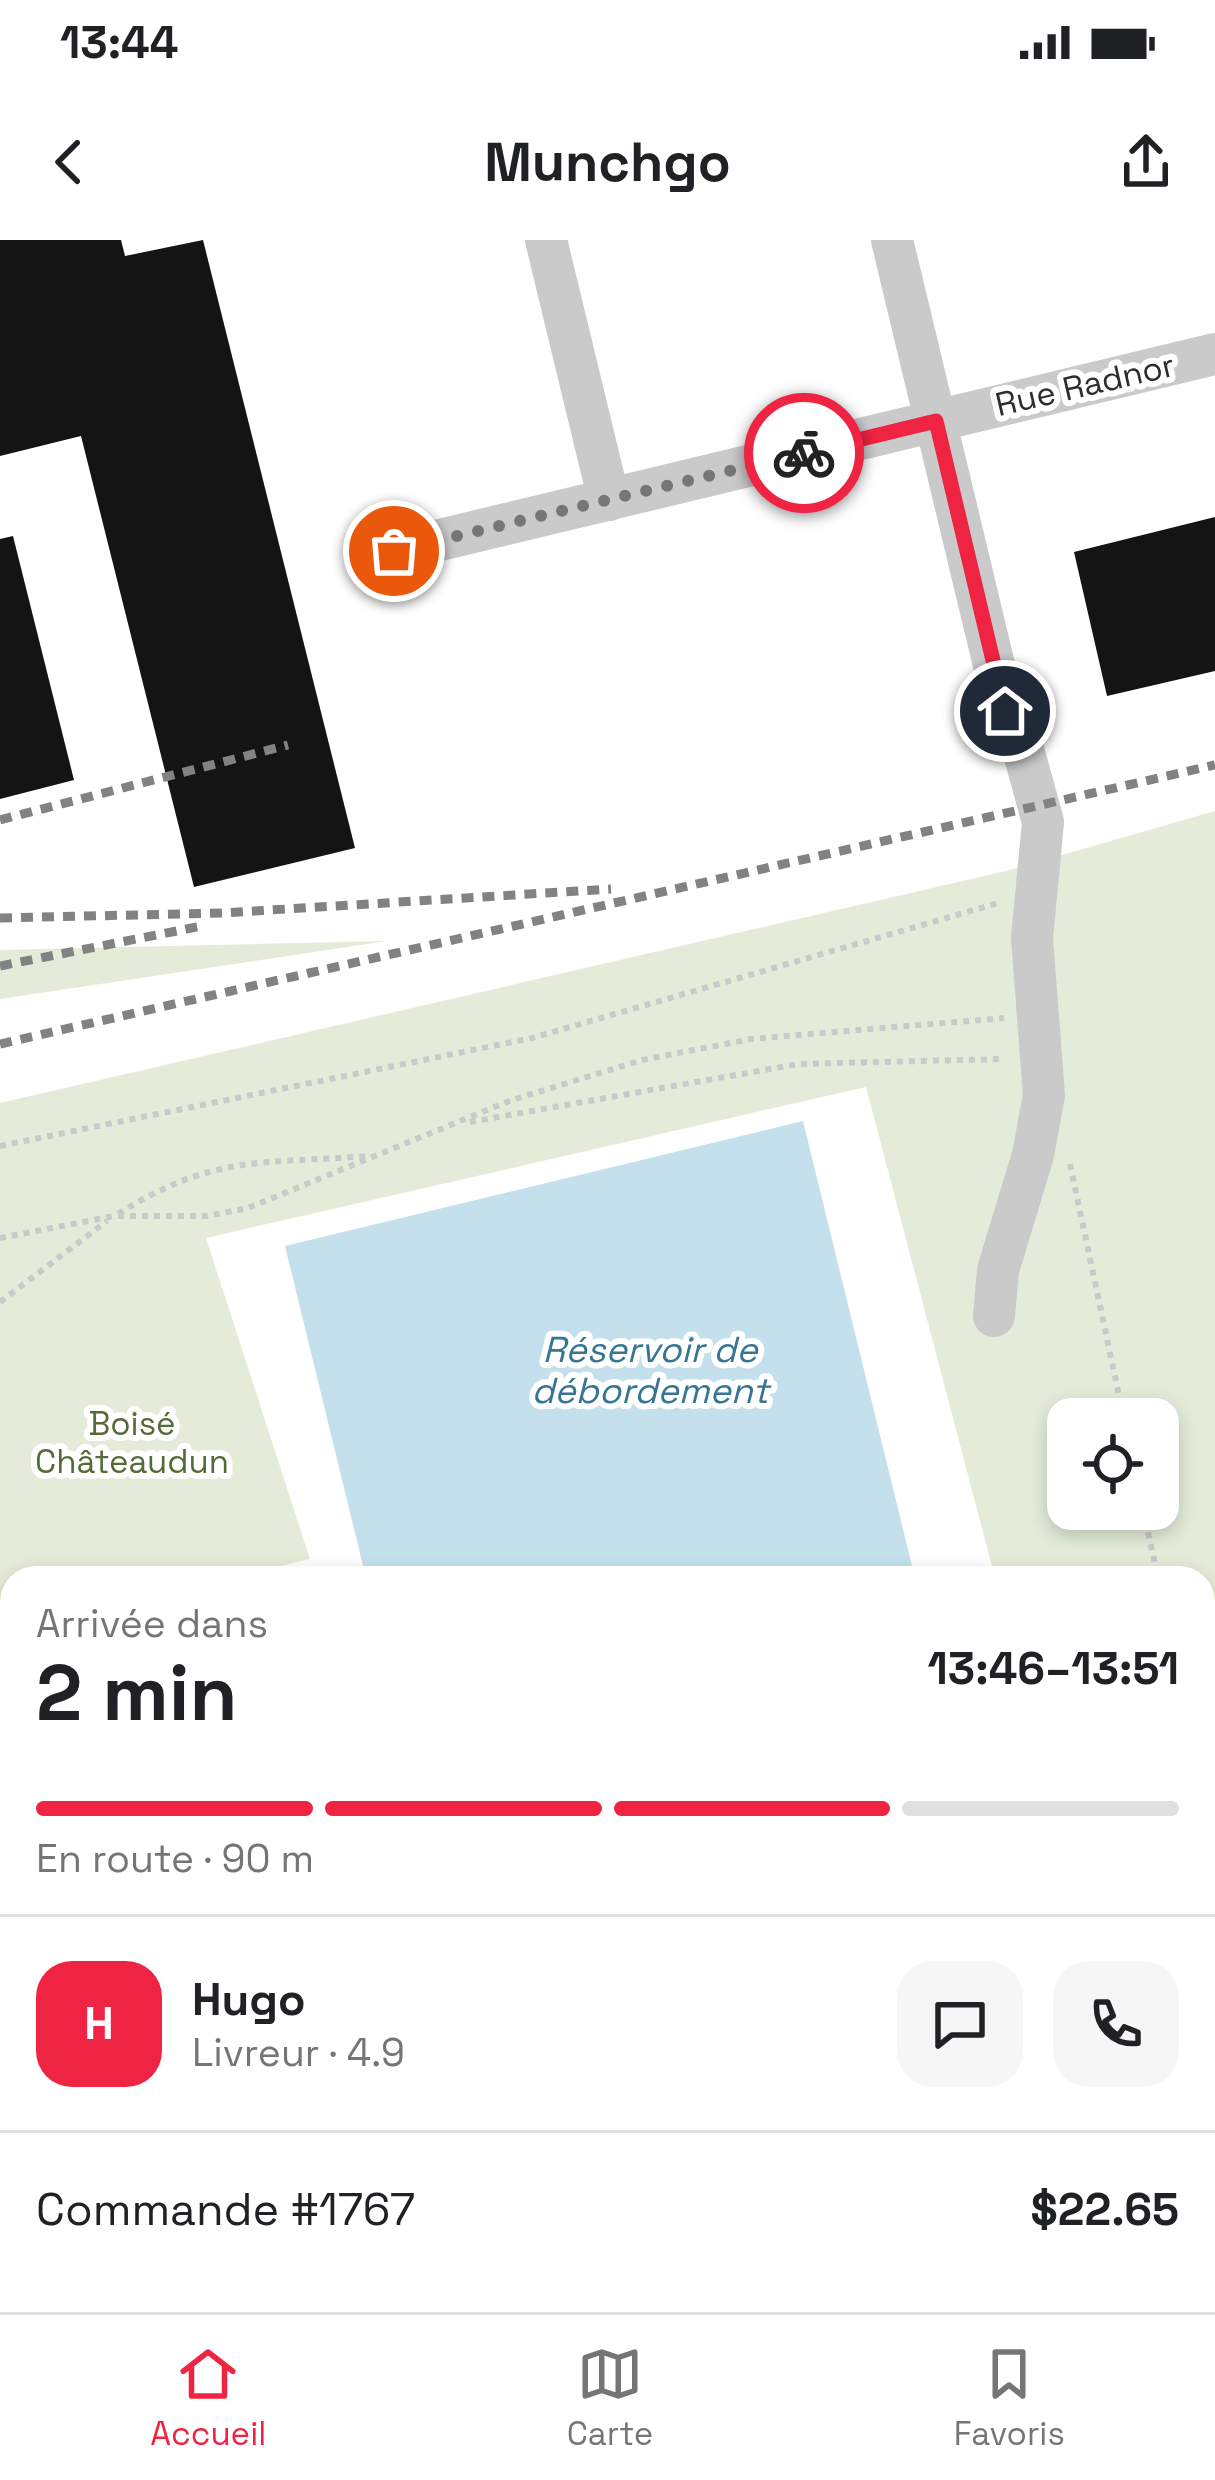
<!DOCTYPE html>
<html lang="fr">
<meta charset="utf-8">
<style>
body{margin:0;font-family:"Space Grotesk",sans-serif;background:#f6f6f6;color:#202124;height:100vh;display:flex;flex-direction:column;font-size:45px;white-space:nowrap}
*{box-sizing:border-box;margin:0}
p{font-size:39px;color:#757577}
.icon{flex:none;width:66px;height:66px;fill:none;stroke:currentColor;stroke-width:2;stroke-linecap:round;stroke-linejoin:round}
.map{position:relative;flex:1;overflow:hidden}
.side{position:absolute;left:0px;top:1326px;width:1215px;height:747px;display:flex;flex-direction:column;background:#fff;border-radius:36px 36px 0 0;box-shadow:0 6px 18px #0003}
.side>*{flex:none}
.controls{position:absolute;left:1047px;top:1158px;display:grid;gap:24px}
.controls a{display:grid;place-items:center;width:132px;height:132px;border-radius:24px;background:#fff;box-shadow:0 6px 18px #0003;font-size:60px}
.pin{position:absolute;display:grid;place-items:center;width:102px;height:102px;color:#fff;margin:-51px;border:6px solid #fff;border-radius:50%;box-shadow:0 3px 12px #0007}
.courier{position:absolute;display:grid;place-items:center;width:120px;height:120px;margin:-60px;border:9px solid #ef2342;border-radius:50%;background:#fff;color:#222;box-shadow:0 3px 15px #0007}
.summary em{font-style:normal;font-weight:600}
.summary div{display:flex;flex-direction:column-reverse}
.summary{display:flex;align-items:center;justify-content:space-between;height:204px;padding:0 36px}
h1{font-size:78px;font-weight:600;line-height:90px}
.bar{display:grid;grid-template-columns:repeat(4,1fr);gap:18px 12px;align-content:center;height:144px;padding:0 36px}
.bar i{height:15px;border-radius:9px;background:#e0e0e0}
.bar .current{background:#ef2342}
.bar p{grid-column:span 4}
.line{display:flex;align-items:center;gap:30px;padding:0 36px;border-top:3px solid #e0e0e0}
.line div{flex:1}
.round{display:grid;place-items:center;flex:none;width:126px;height:126px;border-radius:36px;background:#f6f6f6}
.status{display:flex;justify-content:space-between;align-items:center;height:84px;padding:0 60px;background:#fff;direction:ltr}
.status svg{height:33px;fill:currentColor}
header{display:flex;justify-content:space-between;align-items:center;height:156px;padding:0 36px;background:#fff;font-size:54px;font-weight:600}
.menu{display:flex;justify-content:space-around;align-items:center;height:168px;border-top:3px solid #e0e0e0;background:#fff;font-size:33px;color:#757577}
.menu a{display:grid;justify-items:center;gap:6px}
.menu .current{color:#ef2342}
.map>svg:first-child{display:block}
</style>
<div class="status"><b>13:44</b><svg viewBox="0 0 49 12"><path d="M0 12V9h3v3zM5 12V6h3v6zM10 12V3h3v9zM15 12V0h3v12zM26 1h20v11H26zM47 4h2v5h-2z"/></svg></div>
<header><svg class="icon" aria-label="back" viewBox="0 0 24 24"><path d="M15 5l-7 7 7 7"/></svg>Munchgo<svg class="icon" aria-label="share" viewBox="0 0 24 24"><path d="M12 15V3M7 8l5-5 5 5M5 13v7h14v-7"/></svg></header>
<div class="map">
<svg width="1215" height="2072" viewBox="0 0 1215 2072">
<rect width="100%" height="100%" fill="#fff"/>
<path fill="#e4ecd9" fill-rule="evenodd" d="M1215 571V1497L1203 1498V1338H995L866 847 206 998 310 1319 231 1338H12V1391L0 1394V863L1006 631ZM1068 1179H1158V1269H1068Z
M387 701 0 759V710Z
M1215 1828V2029L1203 2033V1830Z
M719 2061H1104L1065 2072H722Z"/>
<path fill="#c4e0ed" d="M803 881 915 1338H366L285 1006Z"/>
<path fill="#141414" d="M0 0H121L125 16 203 0 355 608 194 647 81 196 0 216Z
M1215 277V431L1107 456 1074 312Z
M13 296 74 540 0 559V299Z"/>
<g fill="none" stroke-linecap="round" stroke-linejoin="round">
<path stroke="#cacaca" stroke-width="6" stroke-dasharray="6 6" stroke-linecap="butt" d="M470 882 798 824 1003 819
M0 906 532 798 998 663
M1070 924 1124 1179
M118 974C213 914 263 924 369 916
M0 998 114 976H207L248 968 509 861 642 820 751 799 1004 778
M0 1062 107 981
M1143 1269 1158 1338"/>
<path stroke="#cacaca" stroke-width="42" d="M546 0 609 260
M892 0 1005 471 1023 509 1043 582 1032 698 1044 855 1033 915 998 1030 994 1076
M394 311 1215 114
M1195 2072 1215 2066"/>
<path stroke="#949494" stroke-width="60" d="M1203 1525 1215 1521
M1203 1578 1215 1575
M1203 1635 1215 1633
M1203 1710 1215 1708
M0 1885 12 1880
M0 1943 12 1938"/>
<path stroke="#828282" stroke-width="9" stroke-dasharray="12 9" stroke-linecap="butt" d="M0 580 288 505
M0 678 222 673 611 649
M0 726 202 686
M0 804 1215 525"/>
</g>
<g fill="none" stroke-linecap="round" stroke-linejoin="round">
<path stroke="#767676" stroke-width="12" stroke-dasharray="0 21.6" d="M394 311 804 213"/>
<path stroke="#ef2342" stroke-width="15" d="M804 213 936 181 1005 471"/>
</g>
<g text-anchor="middle" dominant-baseline="central" stroke-width="12" stroke-linejoin="round" paint-order="stroke">
<g font-size="33" fill="#2d2d2d" stroke="#fff">
<text transform="translate(1085 145) rotate(-13)">Rue Radnor</text>
</g>
<g font-size="33" fill="#546b38" stroke="#fff">
<text x="132" y="1184">Boisé<tspan x="132" dy="38">Châteaudun</tspan></text>
</g>
<g font-size="36" font-style="italic" fill="#367693" stroke="#fff">
<text x="650" y="1110">Réservoir de<tspan x="650" dy="41">débordement</tspan></text>
</g>
</g>
</svg>
<div class="controls">
<a><svg class="icon" aria-label="locate" viewBox="0 0 24 24"><circle cx="12" cy="12" r="6"/><path d="M12 2v4M12 18v4M2 12h4M18 12h4"/></svg></a>
</div>
<div class="pin" style="left:394px;top:311px;background:#ea580c"><svg class="icon" aria-label="bag" viewBox="0 0 24 24"><path d="M5 8h14l-1 12H6zM9 8a3 3 0 0 1 6 0"/></svg></div>
<div class="pin" style="left:1005px;top:471px;background:#1f2937"><svg class="icon" aria-label="home" viewBox="0 0 24 24"><path d="M3 11l9-7 9 7M6 9v11h12V9"/></svg></div>
<div class="courier" style="left:804px;top:213px"><svg class="icon" aria-label="bike" viewBox="0 0 24 24"><circle cx="6" cy="16" r="4"/><circle cx="18" cy="16" r="4"/><path d="M6 16l4-8h5l3 8M10 8l3 8H6M13 5h3"/></svg></div>
<section class="side">
<div class="summary"><div><h1>2 min</h1><p>Arrivée dans</p></div><em>13:46–13:51</em></div>
<div class="bar"><i class="current"></i><i class="current"></i><i class="current"></i><i></i><p>En route · 90 m</p></div>
<div class="line" style="height:216px"><b class="round" style="background:#ef2342;color:#fff">H</b><div><b>Hugo</b><p>Livreur · 4.9</p></div><a class="round"><svg class="icon" aria-label="chat" viewBox="0 0 24 24"><path d="M4 5h16v11H9l-5 4z"/></svg></a><a class="round"><svg class="icon" aria-label="phone" viewBox="0 0 24 24"><path d="M5 4h4l2 5-3 2q2 4 5 5l2-3 5 2v4C11 20 4 13 5 4z"/></svg></a></div>
<div class="line" style="height:156px"><div>Commande #1767</div><b>$22.65</b></div>
</section>
</div>
<nav class="menu">
<a class="current"><svg class="icon" aria-label="home" viewBox="0 0 24 24"><path d="M3 11l9-7 9 7M6 9v11h12V9"/></svg>Accueil</a>
<a><svg class="icon" aria-label="map" viewBox="0 0 24 24"><path d="M3 6l6-2 6 2 6-2v14l-6 2-6-2-6 2zM9 4v14M15 6v14"/></svg>Carte</a>
<a><svg class="icon" aria-label="saved" viewBox="0 0 24 24"><path d="M7 4h10v16l-5-4-5 4z"/></svg>Favoris</a>
</nav>
